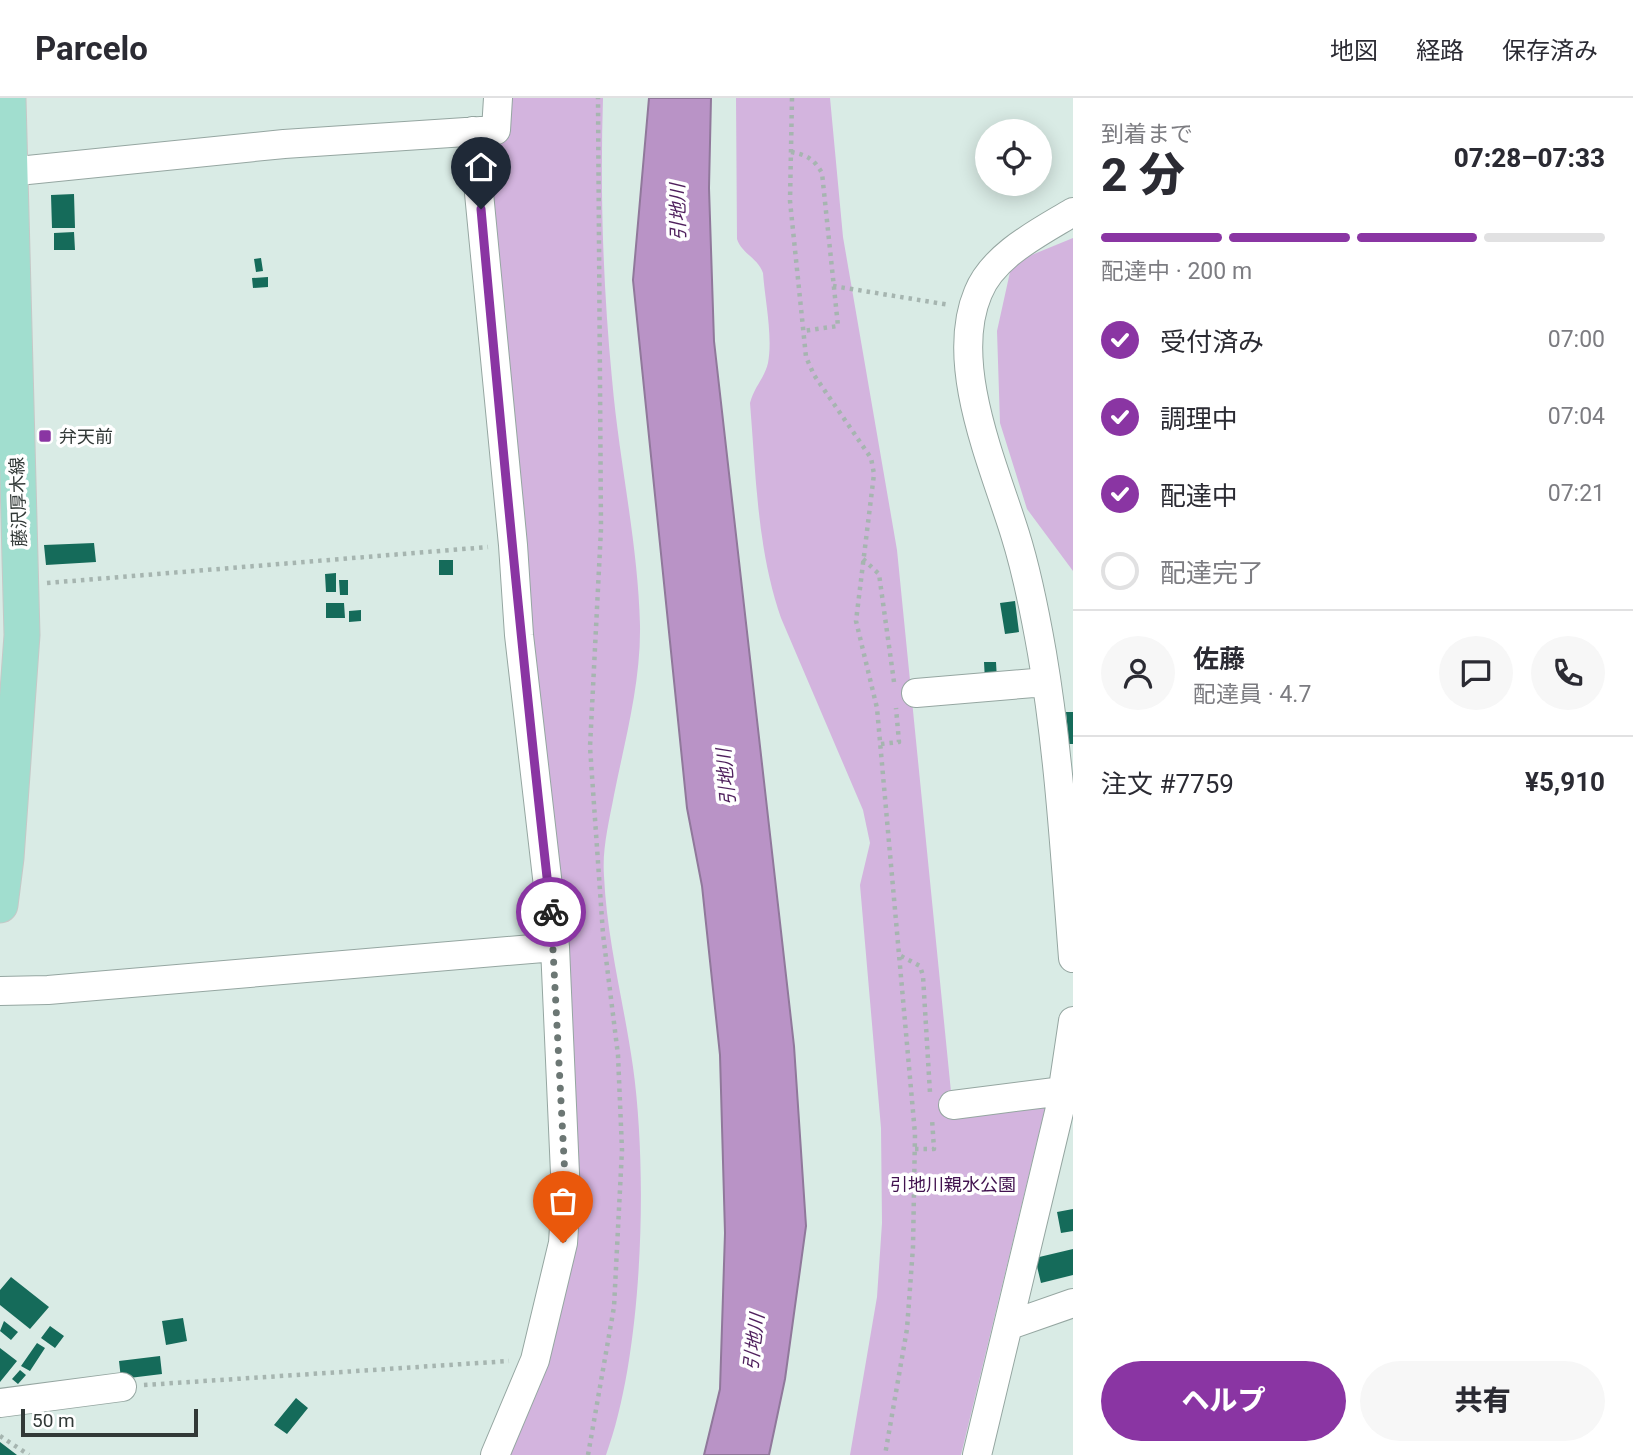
<!DOCTYPE html>
<html lang="ja">
<meta charset="utf-8">
<style>
body{margin:0;font-family:Roboto,"Noto Sans JP",sans-serif;background:#f7f7f7;color:#2b2b33;height:100vh;display:flex;flex-direction:column;font-size:26px;white-space:nowrap}
*{box-sizing:border-box;margin:0}
p{font-size:23px;color:#7c7c81}
.icon{flex:none;width:38px;height:38px;fill:none;stroke:currentColor;stroke-width:2;stroke-linecap:round;stroke-linejoin:round}
.map{position:relative;flex:1;overflow:hidden}
.drawer{display:flex;flex-direction:column;background:#fff;width:560px}
.drawer>*{flex:none}
.buttons{position:absolute;left:975px;top:21px;display:grid;gap:14px}
.buttons a{display:grid;place-items:center;width:77px;height:77px;border-radius:50%;background:#fff;box-shadow:0 4px 18px #0003;font-size:35px}
.scale{position:absolute;left:21px;bottom:18px;width:177px;box-sizing:border-box;padding-left:7px;border:4px solid #323937;border-top:0;font-size:19px;line-height:24px;white-space:nowrap;color:#323937;-webkit-text-stroke:5px #fff;paint-order:stroke}
.pin{position:absolute;display:grid;place-items:center;width:60px;height:60px;color:#fff;margin:-72px -30px;border-radius:50% 50% 50% 0;rotate:-45deg;box-shadow:0 0 7px #0007}
.pin .icon{rotate:45deg}
.courier{position:absolute;display:grid;place-items:center;width:70px;height:70px;margin:-35px;border:5px solid #8a35a3;border-radius:50%;background:#fff;color:#222;box-shadow:0 2px 9px #0007}
.head em{font-style:normal;font-weight:800}
.head div{display:flex;flex-direction:column-reverse}
.head{display:flex;align-items:center;justify-content:space-between;height:119px;padding:0 28px}
h1{font-size:46px;font-weight:800;line-height:52px}
.bar{display:grid;grid-template-columns:repeat(4,1fr);gap:10px 7px;align-content:center;height:84px;padding:0 28px}
.bar i{height:9px;border-radius:5px;background:#e1e1e2}
.bar .current{background:#8a35a3}
.bar p{grid-column:span 4}
.line{display:flex;align-items:center;gap:18px;padding:0 28px;border-top:2px solid #e1e1e2}
.line div{flex:1}
.round{display:grid;place-items:center;flex:none;width:74px;height:74px;border-radius:37px;background:#f7f7f7}
ol{padding:0 28px;list-style:none}
li{display:flex;align-items:center;gap:21px;height:77px}
li p{margin-inline-start:auto}
li .icon{padding:7px;border-radius:50%;background:#8a35a3;color:#fff;stroke-width:4}
li:last-child{color:#7c7c81}
li i{width:38px;height:38px;border:4px solid #e1e1e2;border-radius:50%}
.action{display:flex;gap:14px;margin-top:auto;padding:14px 28px}
.action a{flex:1;height:80px;border-radius:42px;background:#8a35a3;color:#fff;font-size:28px;font-weight:800;line-height:80px;text-align:center}
.action a+a{background:#f7f7f7;color:#2b2b33}
header{display:flex;align-items:center;gap:42px;box-sizing:border-box;height:98px;padding:0 35px;background:#fff;border-bottom:2px solid #e1e1e2}
header strong{font-size:33px}
nav{display:flex;gap:38px;margin-inline-start:auto;font-size:24px}
main{display:flex;flex:1;min-height:0}
.map>svg:first-child{display:block}
</style>
<header>
<strong>Parcelo</strong>
<nav><a>地図</a><a>経路</a><a>保存済み</a></nav>
</header>
<main>
<div class="map">
<svg width="1073" height="1357" viewBox="0 0 1073 1357">
<rect width="100%" height="100%" fill="#d9ebe5"/>
<path fill="#d3b4de" d="M506 0H603C600 94 603 188 612 281 619 363 638 445 640 527 641 584 625 642 614 697 609 724 602 751 604 778 607 843 624 905 633 969 648 1076 643 1256 606 1357H506L573 1147 483 41Z
M736 0H830L843 139 897 452 953 1014 1047 1002 961 1357H850L877 1199 882 1125 881 1030 860 787 870 745 863 712 781 520C757 451 756 377 750 305 754 289 765 279 768 265 773 238 765 203 763 175 758 160 742 156 737 141Z
M1073 140V473L1027 411 1000 325 997 233 1012 165Z"/>
<path fill="#b993c6" stroke="#90789b" stroke-width="2" d="M649 0H711L709 90 714 243 794 948 806 1128 785 1281 769 1357H704L720 1291 725 1135 720 957 702 788 687 710 633 182Z"/>
<path fill="#156b5a" d="M74 96 75 130H52L51 97Z
M74 134 75 152H54V135Z
M261 160 263 173 256 174 254 161Z
M268 179V189L253 190 252 180Z
M94 445 96 464 46 467 44 447Z
M439 462H453V477H439Z
M336 475V494H326L325 476Z
M339 482H348V497H340Z
M1015 503 1019 534 1005 536 1000 505Z
M326 505H344L345 520H326Z
M361 512V523L349 524V513Z
M984 564H996L997 582 985 583Z
M1066 614H1073V646H1069Z
M1073 1111V1133L1061 1135 1057 1114Z
M1073 1151V1177L1041 1185 1035 1160Z
M11 1179 49 1209 30 1231 0 1207V1192Z
M183 1220 187 1243 166 1247 162 1223Z
M4 1223 18 1234 11 1242 0 1233Z
M50 1228 64 1238 55 1250 41 1240Z
M37 1245 45 1250 30 1273 21 1268Z
M0 1250 17 1263 0 1284Z
M160 1258 162 1276 121 1281 119 1263Z
M20 1272 26 1277 18 1286 12 1281Z
M296 1300 308 1310 287 1336 274 1327Z
M0 1344 17 1357H0Z"/>
<g fill="none" stroke-linecap="round" stroke-linejoin="round">
<g stroke="#95a6a1" stroke-width="30">
<path id="minor" d="M473 33 513 447 519 537 555 849 566 1098 563 1145 535 1262 495 1357
M8 74 284 46 496 32 498 0
M1073 114C1040 134 993 157 978 195 948 266 994 368 1015 436 1027 474 1035 515 1042 555 1059 655 1065 758 1073 860
M916 595 1046 584
M0 893 48 892 555 849
M953 1007 1063 993
M1010 1227 1073 1205
M0 1305 122 1289
M977 1357 1060 1010 1073 923"/>
</g>
<g stroke="#c6c8c7" stroke-width="37">
<path id="major" d="M0 807 6 760 22 537 8 0"/>
</g>
<path stroke="#a6b5b0" stroke-width="4.5" stroke-dasharray="3.5 5" stroke-linecap="butt" d="M792 0 790 103 806 259 814 277 871 360 874 376 856 523 877 610 915 1036 913 1149 907 1231 885 1357
M791 54C807 57 814 61 822 75L838 228 803 233
M833 188 950 207
M863 461 879 476 894 584
M47 485 488 449
M881 646 899 644 896 610
M901 858 920 868 923 878 930 995
M915 1051H934L932 1021
M144 1287 509 1263
M0 1338 29 1357
M588 1357 614 1209 622 1052 618 957 603 836 590 649 601 431 598 0"/>
<use href="#minor" stroke="#fff" stroke-width="28"/>
<use href="#major" stroke="#a1decf" stroke-width="35"/>
</g>
<g fill="none" stroke-linecap="round" stroke-linejoin="round">
<path stroke="#6c7774" stroke-width="7" stroke-dasharray="0 12.6" d="M551 814 566 1098 563 1145"/>
<path stroke="#8a35a3" stroke-width="9" d="M481 111C502 345 524 580 551 814"/>
</g>
<rect fill="#8a35a3" stroke="#fff" stroke-width="2.5" x="38" y="331" width="14" height="14" rx="3.5"/>
<g text-anchor="middle" dominant-baseline="central" stroke-width="7" stroke-linejoin="round" paint-order="stroke">
<g font-size="18" fill="#323937" stroke="#fff" text-anchor="start">
<text x="59" y="338">弁天前</text>
</g>
<g font-size="18" fill="#323937" stroke="#fff">
<text transform="translate(18 404) rotate(-92)">藤沢厚木線</text>
</g>
<g font-size="18" fill="#41124f" stroke="#fff">
<text x="953" y="1086">引地川親水公園</text>
</g>
<g font-size="19" font-style="italic" fill="#4e1f5c" stroke="#fff">
<text transform="translate(678 114) rotate(-91)">引地川</text>
<text transform="translate(726 679) rotate(-95)">引地川</text>
<text transform="translate(754 1244) rotate(-83)">引地川</text>
</g>
</g>
</svg>
<div class="buttons">
<a><svg class="icon" aria-label="locate" viewBox="0 0 24 24"><circle cx="12" cy="12" r="6"/><path d="M12 2v4M12 18v4M2 12h4M18 12h4"/></svg></a>
</div>
<div class="scale">50 m</div>
<div class="pin" style="left:563px;top:1145px;background:#ea580c"><svg class="icon" aria-label="bag" viewBox="0 0 24 24"><path d="M5 8h14l-1 12H6zM9 8a3 3 0 0 1 6 0"/></svg></div>
<div class="pin" style="left:481px;top:111px;background:#1f2937"><svg class="icon" aria-label="home" viewBox="0 0 24 24"><path d="M3 11l9-7 9 7M6 9v11h12V9"/></svg></div>
<div class="courier" style="left:551px;top:814px"><svg class="icon" aria-label="bike" viewBox="0 0 24 24"><circle cx="6" cy="16" r="4"/><circle cx="18" cy="16" r="4"/><path d="M6 16l4-8h5l3 8M10 8l3 8H6M13 5h3"/></svg></div>
</div>
<section class="drawer">
<div class="head"><div><h1>2 分</h1><p>到着まで</p></div><em>07:28–07:33</em></div>
<div class="bar"><i class="current"></i><i class="current"></i><i class="current"></i><i></i><p>配達中 · 200 m</p></div>
<ol>
<li><svg class="icon" aria-label="check" viewBox="0 0 24 24"><path d="M5 12l5 5 9-10"/></svg>受付済み<p>07:00</p></li>
<li><svg class="icon" aria-label="check" viewBox="0 0 24 24"><path d="M5 12l5 5 9-10"/></svg>調理中<p>07:04</p></li>
<li><svg class="icon" aria-label="check" viewBox="0 0 24 24"><path d="M5 12l5 5 9-10"/></svg>配達中<p>07:21</p></li>
<li><i></i>配達完了</li>
</ol>
<div class="line" style="height:126px"><a class="round"><svg class="icon" aria-label="person" viewBox="0 0 24 24"><circle cx="12" cy="8" r="4"/><path d="M4 21q1-7 8-7t8 7"/></svg></a><div><b>佐藤</b><p>配達員 · 4.7</p></div><a class="round"><svg class="icon" aria-label="chat" viewBox="0 0 24 24"><path d="M4 5h16v11H9l-5 4z"/></svg></a><a class="round"><svg class="icon" aria-label="phone" viewBox="0 0 24 24"><path d="M5 4h4l2 5-3 2q2 4 5 5l2-3 5 2v4C11 20 4 13 5 4z"/></svg></a></div>
<div class="line" style="height:91px"><div>注文 #7759</div><b>¥5,910</b></div>
<div class="action"><a>ヘルプ</a><a>共有</a></div>
</section>
</main>
